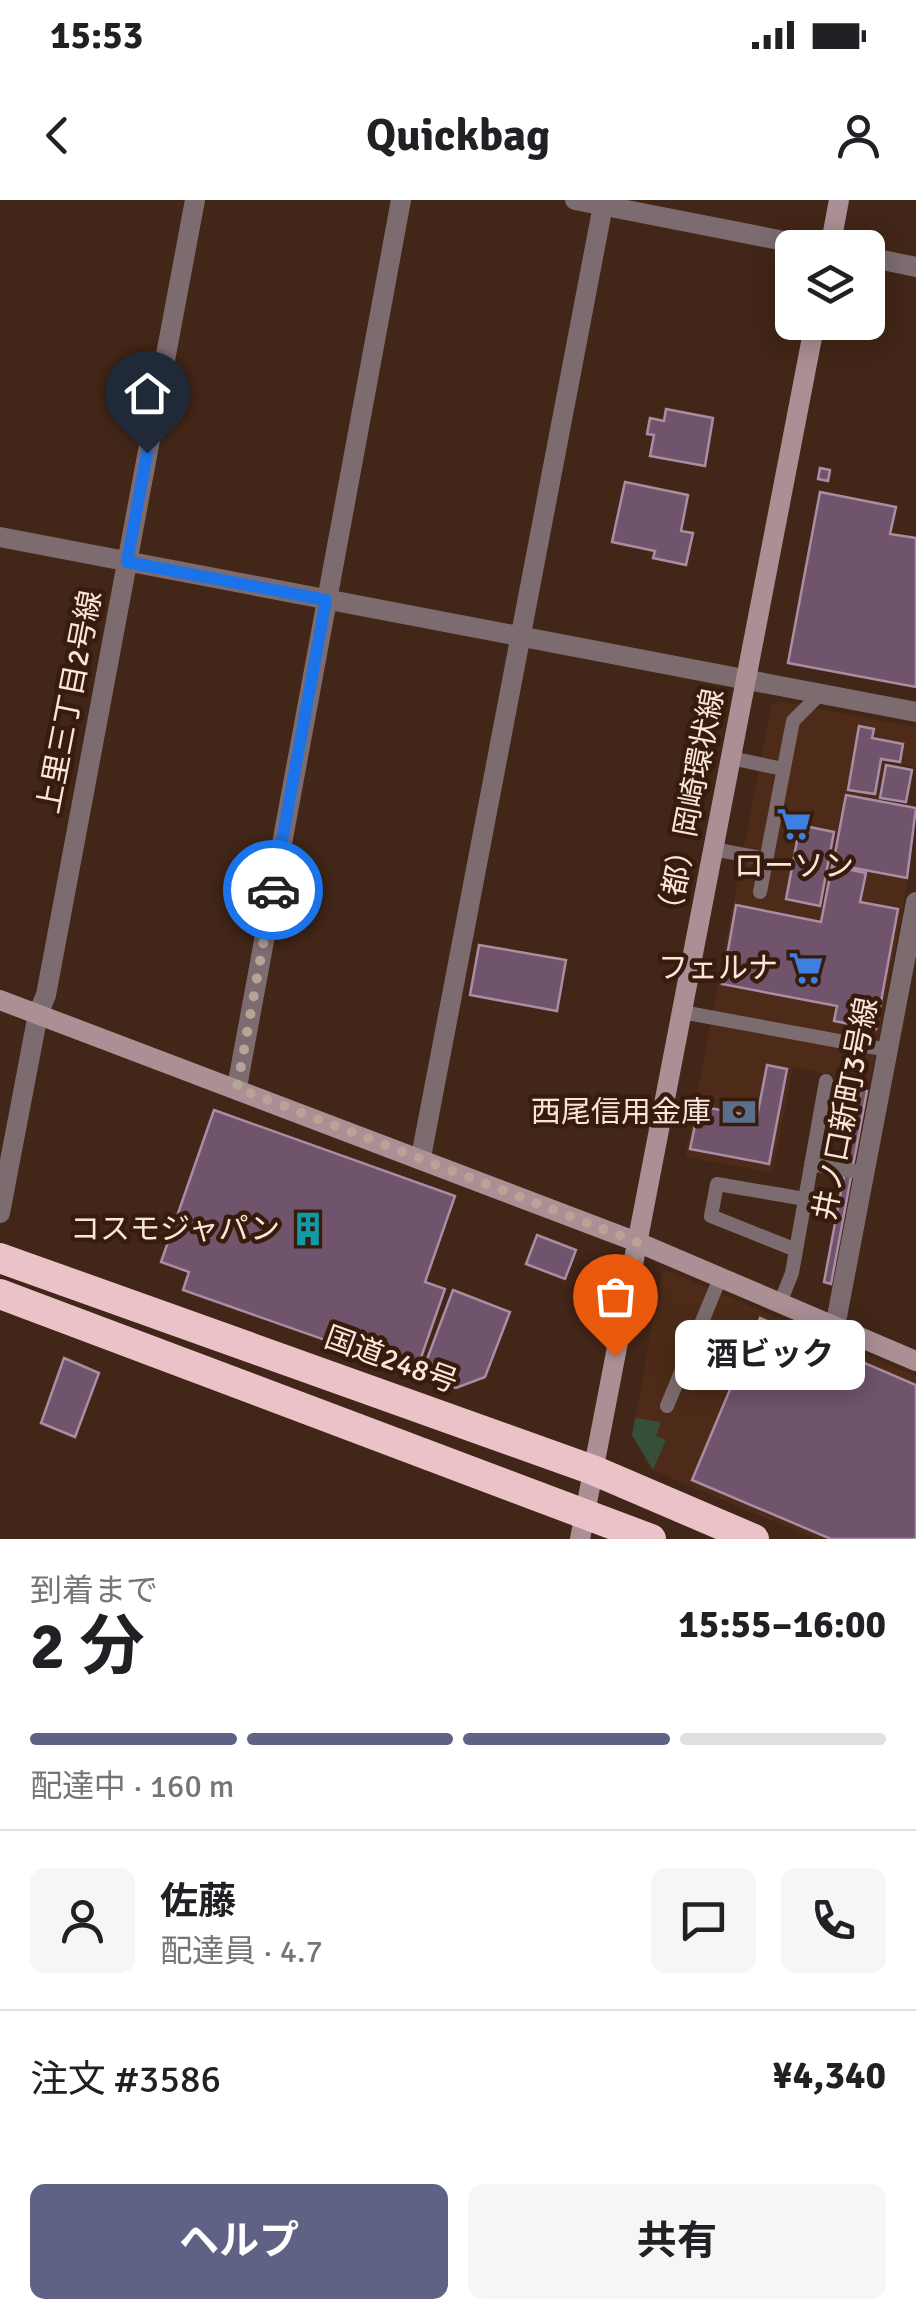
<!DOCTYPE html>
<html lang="ja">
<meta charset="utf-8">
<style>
body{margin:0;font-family:Signika,"Noto Sans JP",sans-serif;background:#f6f6f6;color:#202124;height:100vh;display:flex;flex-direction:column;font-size:38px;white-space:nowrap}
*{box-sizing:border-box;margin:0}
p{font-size:32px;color:#757577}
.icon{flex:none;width:55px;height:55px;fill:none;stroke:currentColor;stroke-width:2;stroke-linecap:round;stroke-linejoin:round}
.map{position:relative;height:1339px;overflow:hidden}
.details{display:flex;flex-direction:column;background:#fff;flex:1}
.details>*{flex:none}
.buttons{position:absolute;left:775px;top:30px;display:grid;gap:20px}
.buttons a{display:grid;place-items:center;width:110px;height:110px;border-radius:15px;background:#fff;box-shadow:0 5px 25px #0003;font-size:50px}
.pin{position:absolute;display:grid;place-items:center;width:85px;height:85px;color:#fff;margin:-102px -42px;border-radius:50% 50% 50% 0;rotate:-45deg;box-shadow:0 0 10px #0007}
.pin .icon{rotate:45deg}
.courier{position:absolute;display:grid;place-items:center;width:100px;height:100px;margin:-50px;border:8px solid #1a73e8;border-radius:50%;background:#fff;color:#222;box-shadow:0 2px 12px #0007}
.bubble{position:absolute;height:70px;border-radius:15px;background:#fff;box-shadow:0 5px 25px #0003;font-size:32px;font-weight:700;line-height:70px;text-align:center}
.summary em{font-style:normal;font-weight:700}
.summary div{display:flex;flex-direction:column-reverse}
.summary{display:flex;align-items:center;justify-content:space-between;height:170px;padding:0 30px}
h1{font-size:65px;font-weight:700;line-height:75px}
.bar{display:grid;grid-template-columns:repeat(4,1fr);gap:15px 10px;align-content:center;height:120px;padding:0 30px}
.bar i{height:12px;border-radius:8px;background:#e0e0e0}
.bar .selected{background:#5f6185}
.bar p{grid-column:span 4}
.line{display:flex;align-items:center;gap:25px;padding:0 30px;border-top:2px solid #e0e0e0}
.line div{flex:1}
.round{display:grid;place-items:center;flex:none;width:105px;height:105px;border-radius:15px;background:#f6f6f6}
.primary-button{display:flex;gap:20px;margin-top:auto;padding:20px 30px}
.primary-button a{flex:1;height:115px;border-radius:15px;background:#5f6185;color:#fff;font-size:40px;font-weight:700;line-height:115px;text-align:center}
.primary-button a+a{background:#f6f6f6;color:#202124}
.status{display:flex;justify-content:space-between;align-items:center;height:70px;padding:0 50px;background:#fff;direction:ltr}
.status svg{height:28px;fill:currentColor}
header{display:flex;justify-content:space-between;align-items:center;height:130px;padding:0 30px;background:#fff;font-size:45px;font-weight:700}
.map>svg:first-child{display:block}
</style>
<div class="status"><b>15:53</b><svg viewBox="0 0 49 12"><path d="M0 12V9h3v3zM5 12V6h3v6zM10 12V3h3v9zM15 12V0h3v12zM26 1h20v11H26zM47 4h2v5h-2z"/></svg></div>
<header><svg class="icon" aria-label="back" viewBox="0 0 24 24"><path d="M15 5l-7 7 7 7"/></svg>Quickbag<svg class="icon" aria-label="person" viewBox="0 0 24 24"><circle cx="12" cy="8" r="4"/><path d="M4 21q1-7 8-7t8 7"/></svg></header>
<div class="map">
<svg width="916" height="1339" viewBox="0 0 916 1339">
<rect width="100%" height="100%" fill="#422617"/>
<path fill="#4d2b18" d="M777 501 916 527V567L884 561 878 599 845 593 831 664 908 680 870 882 793 867 772 973 685 957 771 506Z
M663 1069 916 1176V1339H815L650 1269 632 1235Z"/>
<path fill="#354f38" d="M635 1218 661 1222 656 1236 666 1240 653 1270 632 1235Z"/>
<path fill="#6f546b" stroke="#aa8da5" stroke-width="2.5" d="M666 209 713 218 705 266 650 256 654 235 647 234 650 218 664 221Z
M820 268 830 270 828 281 818 279Z
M625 282 688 295 681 331 693 333 686 365 653 358 655 351 612 342Z
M820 292 896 307 890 334 916 338V487L788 463Z
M859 526 874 529 872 538 903 544 900 562 881 559 875 594 848 590Z
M886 565 912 570 906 602 880 598Z
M846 595 916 608 907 678 833 664Z
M800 625 834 632 820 706 786 699Z
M832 666 866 673 860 702 898 709 876 829 834 821 837 806 722 784 736 705 821 722Z
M479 745 566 760 557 811 470 795Z
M767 865 787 869 769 964 690 949 699 906 757 917Z
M860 890 867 891 831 1084 824 1082Z
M214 910 455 996 425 1082 445 1089 416 1172 183 1090 189 1072 161 1062Z
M537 1035 576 1050 565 1079 526 1064Z
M453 1090 510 1112 485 1177 456 1188 421 1175Z
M760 1118 916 1185V1339H831L692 1280Z
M64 1158 99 1173 75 1237 41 1223Z"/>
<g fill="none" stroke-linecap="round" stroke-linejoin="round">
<path stroke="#7d6c6f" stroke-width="14" d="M731 558 783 569
M713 649 766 659
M760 692 793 521 820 494
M682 812 888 850
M811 964 865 973
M796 1050 711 1016 717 984 805 999
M780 1103 792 1073 826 881
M667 1206 720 1078"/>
<path stroke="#7d6c6f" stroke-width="20" d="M575 0 820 48
M868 57 916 67
M0 337 916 512
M237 887 401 0
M421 957 604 0
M0 1013 38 814 46 795 195 0
M835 1127 916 702"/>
<path stroke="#aa8f94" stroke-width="20" d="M830 48 839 0
M0 800 637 1042 916 1161
M580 1339 815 122"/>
<path stroke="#ecc2c9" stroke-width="30" d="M0 1058 593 1270 754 1339
M0 1094 651 1339"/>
</g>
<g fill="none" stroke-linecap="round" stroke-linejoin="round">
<path stroke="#b8a397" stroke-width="10" stroke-dasharray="0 18" d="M273 690 237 888 637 1042 615 1156"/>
<path stroke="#1a73e8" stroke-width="12" d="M147 253 127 362 326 400 273 690"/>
</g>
<defs>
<g id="supermarket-bare" transform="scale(2.7)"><path d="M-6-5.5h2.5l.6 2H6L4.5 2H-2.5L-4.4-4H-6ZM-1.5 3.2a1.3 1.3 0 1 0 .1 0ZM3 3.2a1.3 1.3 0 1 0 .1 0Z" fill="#3f7fe0" stroke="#371c0d" stroke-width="2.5" paint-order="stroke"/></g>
<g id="bank-bare" transform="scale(2.7)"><path d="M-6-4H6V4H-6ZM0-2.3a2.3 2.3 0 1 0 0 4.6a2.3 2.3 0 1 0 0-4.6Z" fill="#5c6f8a" stroke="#371c0d" stroke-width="2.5" paint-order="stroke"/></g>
<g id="building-bare" transform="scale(2.7)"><path d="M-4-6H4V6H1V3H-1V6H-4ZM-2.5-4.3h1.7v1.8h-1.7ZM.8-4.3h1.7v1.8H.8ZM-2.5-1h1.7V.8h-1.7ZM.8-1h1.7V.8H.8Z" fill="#0f9aa8" stroke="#371c0d" stroke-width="2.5" paint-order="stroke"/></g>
</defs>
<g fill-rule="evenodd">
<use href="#supermarket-bare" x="794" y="624"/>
<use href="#supermarket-bare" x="806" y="768"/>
<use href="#bank-bare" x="739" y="912"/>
<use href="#building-bare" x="308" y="1029"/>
</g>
<g text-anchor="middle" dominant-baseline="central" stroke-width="9" stroke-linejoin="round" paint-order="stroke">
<g font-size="30" fill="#f8e6dc" stroke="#371c0d">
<text transform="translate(70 502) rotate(-79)">上里三丁目2号線</text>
<text transform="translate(691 607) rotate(-79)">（都）岡崎環状線</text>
<text transform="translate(846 909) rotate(-79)">井ノ口新町3号線</text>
<text transform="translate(391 1160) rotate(20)">国道248号</text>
</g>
<g font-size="30" fill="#f8e6dc" stroke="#371c0d" text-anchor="end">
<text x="794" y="666" text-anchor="middle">ローソン</text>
<text x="778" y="768">フェルナ</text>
<text x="711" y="912">西尾信用金庫</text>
<text x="280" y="1029">コスモジャパン</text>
</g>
</g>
</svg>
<div class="buttons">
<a><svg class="icon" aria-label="layers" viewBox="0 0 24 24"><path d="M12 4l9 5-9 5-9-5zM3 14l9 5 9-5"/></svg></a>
</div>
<div class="pin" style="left:615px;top:1156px;background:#ea580c"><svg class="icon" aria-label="bag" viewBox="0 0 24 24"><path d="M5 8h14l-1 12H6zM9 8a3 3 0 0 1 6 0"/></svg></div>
<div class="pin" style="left:147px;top:253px;background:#1f2937"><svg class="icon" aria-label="home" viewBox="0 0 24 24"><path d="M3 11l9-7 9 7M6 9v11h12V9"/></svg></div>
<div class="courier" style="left:273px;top:690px"><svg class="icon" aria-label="car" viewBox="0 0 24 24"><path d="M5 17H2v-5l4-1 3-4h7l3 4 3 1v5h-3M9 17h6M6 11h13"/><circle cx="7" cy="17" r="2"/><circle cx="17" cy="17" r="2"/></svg></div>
<div class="bubble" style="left:675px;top:1120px;width:190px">酒ビック</div>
</div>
<section class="details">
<div class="summary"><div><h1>2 分</h1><p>到着まで</p></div><em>15:55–16:00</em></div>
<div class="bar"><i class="selected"></i><i class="selected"></i><i class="selected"></i><i></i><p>配達中 · 160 m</p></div>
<div class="line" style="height:180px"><a class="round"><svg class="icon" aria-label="person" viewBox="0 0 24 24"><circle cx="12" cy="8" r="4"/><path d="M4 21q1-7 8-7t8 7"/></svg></a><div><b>佐藤</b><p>配達員 · 4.7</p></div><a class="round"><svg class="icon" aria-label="chat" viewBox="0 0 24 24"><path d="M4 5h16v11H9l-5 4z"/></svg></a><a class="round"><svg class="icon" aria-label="phone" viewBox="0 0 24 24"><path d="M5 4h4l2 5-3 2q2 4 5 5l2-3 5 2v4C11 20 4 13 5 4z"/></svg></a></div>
<div class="line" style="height:130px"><div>注文 #3586</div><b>¥4,340</b></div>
<div class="primary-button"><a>ヘルプ</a><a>共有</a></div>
</section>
